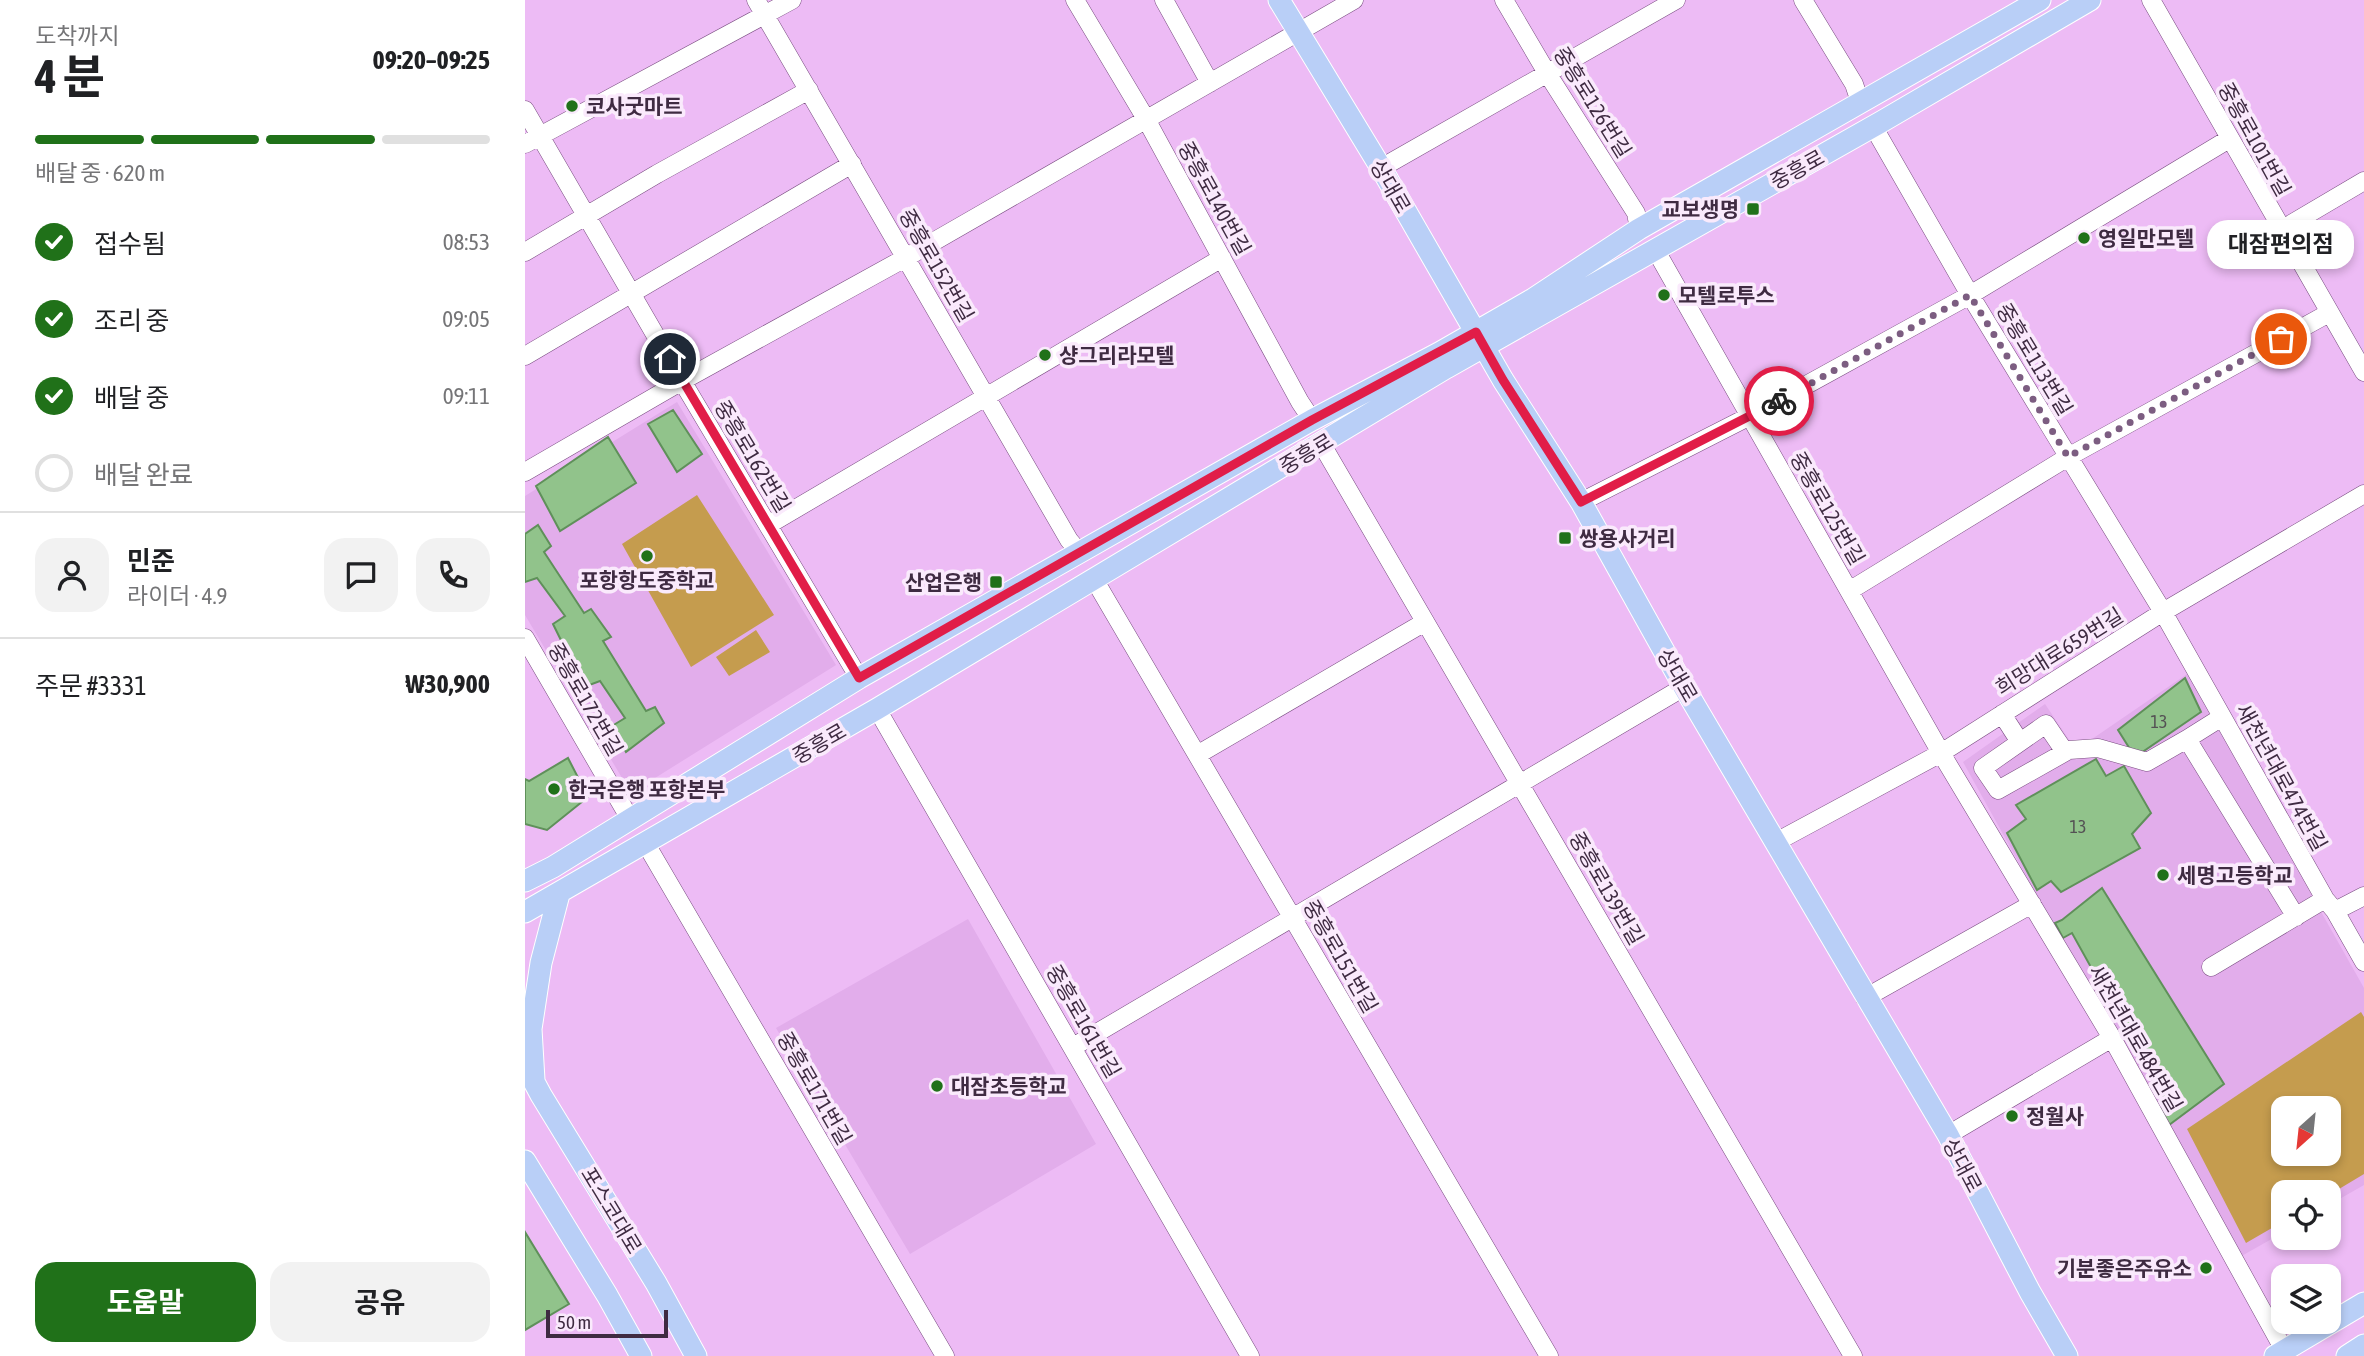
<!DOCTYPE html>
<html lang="ko">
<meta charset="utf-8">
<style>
body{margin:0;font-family:"Asap Condensed","Noto Sans KR",sans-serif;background:#f2f2f2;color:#202124;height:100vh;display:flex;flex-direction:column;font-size:26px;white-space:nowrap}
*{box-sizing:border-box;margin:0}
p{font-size:23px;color:#757577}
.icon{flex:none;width:38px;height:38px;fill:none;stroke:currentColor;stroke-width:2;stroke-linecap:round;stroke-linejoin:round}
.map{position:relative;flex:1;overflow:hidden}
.panel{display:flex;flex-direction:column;background:#fff;width:525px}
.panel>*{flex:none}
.needle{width:46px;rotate:207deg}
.buttons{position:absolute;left:1746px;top:1096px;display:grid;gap:14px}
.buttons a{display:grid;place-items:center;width:70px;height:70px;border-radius:14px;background:#fff;box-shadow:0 4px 10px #0003;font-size:35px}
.scale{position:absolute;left:21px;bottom:18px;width:122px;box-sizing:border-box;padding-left:7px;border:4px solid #3f2b42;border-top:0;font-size:19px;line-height:24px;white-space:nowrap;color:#3f2b42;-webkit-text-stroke:5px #faeafc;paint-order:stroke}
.pin{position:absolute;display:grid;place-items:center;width:60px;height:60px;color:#fff;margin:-30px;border:4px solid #fff;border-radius:50%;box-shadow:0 2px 7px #0007}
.courier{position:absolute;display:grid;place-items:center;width:70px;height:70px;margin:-35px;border:5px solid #e11d48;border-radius:50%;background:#fff;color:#222;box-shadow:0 2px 9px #0007}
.bubble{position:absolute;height:49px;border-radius:21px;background:#fff;box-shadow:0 4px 10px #0003;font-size:23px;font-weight:700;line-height:49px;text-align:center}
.overview em{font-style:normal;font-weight:700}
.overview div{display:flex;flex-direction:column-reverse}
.overview{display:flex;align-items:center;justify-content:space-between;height:119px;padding:0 35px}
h1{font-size:46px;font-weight:700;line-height:52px}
.bar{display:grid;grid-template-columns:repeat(4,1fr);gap:10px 7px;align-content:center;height:84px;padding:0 35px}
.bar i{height:9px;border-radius:5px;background:#e0e0e0}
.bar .current{background:#207119}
.bar p{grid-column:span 4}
.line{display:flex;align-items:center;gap:18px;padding:0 35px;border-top:2px solid #e0e0e0}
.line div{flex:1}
.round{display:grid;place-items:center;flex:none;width:74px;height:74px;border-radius:21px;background:#f2f2f2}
ol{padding:0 35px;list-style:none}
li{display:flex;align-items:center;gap:21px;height:77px}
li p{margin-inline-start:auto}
li .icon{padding:7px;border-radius:50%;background:#207119;color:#fff;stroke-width:4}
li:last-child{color:#757577}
li i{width:38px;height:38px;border:4px solid #e0e0e0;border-radius:50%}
.cta{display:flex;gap:14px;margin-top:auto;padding:14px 35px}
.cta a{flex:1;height:80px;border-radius:21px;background:#207119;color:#fff;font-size:28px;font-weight:700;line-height:80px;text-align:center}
.cta a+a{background:#f2f2f2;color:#202124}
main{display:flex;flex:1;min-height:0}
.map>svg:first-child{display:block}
</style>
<main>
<section class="panel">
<div class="overview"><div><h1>4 분</h1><p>도착까지</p></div><em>09:20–09:25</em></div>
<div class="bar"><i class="current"></i><i class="current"></i><i class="current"></i><i></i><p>배달 중 · 620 m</p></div>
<ol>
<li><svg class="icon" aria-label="check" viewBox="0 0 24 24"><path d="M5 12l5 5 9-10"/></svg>접수됨<p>08:53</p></li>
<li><svg class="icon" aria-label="check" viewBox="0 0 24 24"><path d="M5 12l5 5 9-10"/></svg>조리 중<p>09:05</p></li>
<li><svg class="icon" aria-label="check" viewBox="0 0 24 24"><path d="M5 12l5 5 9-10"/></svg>배달 중<p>09:11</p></li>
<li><i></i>배달 완료</li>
</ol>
<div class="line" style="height:126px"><a class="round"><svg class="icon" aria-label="person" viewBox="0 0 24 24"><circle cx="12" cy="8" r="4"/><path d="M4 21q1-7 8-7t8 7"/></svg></a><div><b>민준</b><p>라이더 · 4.9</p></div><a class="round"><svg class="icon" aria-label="chat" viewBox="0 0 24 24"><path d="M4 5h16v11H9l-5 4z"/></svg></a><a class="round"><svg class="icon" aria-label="phone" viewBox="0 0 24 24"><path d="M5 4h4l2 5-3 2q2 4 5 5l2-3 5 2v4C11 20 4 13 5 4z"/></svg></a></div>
<div class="line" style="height:91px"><div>주문 #3331</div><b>₩30,900</b></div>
<div class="cta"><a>도움말</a><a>공유</a></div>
</section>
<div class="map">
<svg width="1839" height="1356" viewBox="0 0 1839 1356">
<rect width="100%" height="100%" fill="#edbbf5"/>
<path fill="#e2adeb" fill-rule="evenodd" d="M152 402 311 665 106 793 0 615V496Z
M1662 674 1839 988V1185L1804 1205V1192H1759V1232L1713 1258 1438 762 1520 704 1551 750ZM1759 1108H1804V1153H1759Z
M443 919 571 1144 385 1254 251 1028Z"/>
<path fill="#c59c4e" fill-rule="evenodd" d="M172 495 249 615 166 667 97 544Z
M231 630 245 652 204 676 191 657Z
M1836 1012 1839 1017V1174L1804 1195V1192H1759V1221L1721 1243 1662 1129ZM1759 1108H1804V1153H1759Z"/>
<path fill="#91c38b" stroke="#5f905a" stroke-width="2" d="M148 410 177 454 152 472 123 424Z
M83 437 111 483 35 531 11 486Z
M13 525 26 546 19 552 59 613 66 609 86 637 78 641 121 711 130 707 139 723 101 752 87 726 100 718 75 681 59 687 28 624 40 616 12 578 0 582V534Z
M1660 678 1676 712 1610 757 1593 730Z
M43 758 63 797 22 830 0 824V779L4 781Z
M1571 759 1581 776 1599 766 1626 813 1607 834 1615 848 1536 892 1526 881 1512 890 1482 833 1501 819 1491 805Z
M1577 888 1699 1084 1644 1125 1635 1109 1642 1104 1547 933 1538 938 1530 923 1537 920Z
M0 1232 44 1304 0 1330Z"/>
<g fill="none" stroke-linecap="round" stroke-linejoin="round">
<g stroke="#794d80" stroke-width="19">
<path id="minor" d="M231 0 544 540 554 552
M550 0 621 119 775 402 787 420
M639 0 685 83
M979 0 1022 73 1111 213 1114 229
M1278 0 1329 84 1335 102
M1626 0 1839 372
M0 110 157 381 334 678
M1348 126 1445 295 1638 612 1800 899 1810 911 1839 962
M0 144 267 0
M856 168 1151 0
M1756 230 1839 181
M1130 249 1416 753 1587 1038 1759 1350
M0 252 132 174 284 90
M0 356 327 164
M796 443 1328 1356
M0 472 157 381 382 257 829 0
M1056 502 1225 416 1445 295 1704 139
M243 525 697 258
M569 579 1024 1356
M1324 591 1543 457 1804 313
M0 638 105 819
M352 709 725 1356
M1477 714 1495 742
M1662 739 1697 717
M1540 752 1521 724 1458 768 1473 790 1544 750 1573 748 1622 762 1662 739 1771 917
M672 755 900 622
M1251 842 1416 753 1638 612 1839 494
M121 844 420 1356
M1810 911 1839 896
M1686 967 1800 899
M1340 998 1507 904
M548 1047 1159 687
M1423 1135 1587 1038"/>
</g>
<g stroke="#fff" stroke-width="23">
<path id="major" d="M754 0 856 168 978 380 1056 502 1159 687 1423 1135 1505 1292 1542 1356
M0 881 28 867 334 678 787 420 914 353 1008 299 1114 229 1515 0
M0 912 352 709 921 368 1356 122 1565 0
M0 1065 16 1095 131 1283 171 1356
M9 1080 6 1029 16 963 34 894
M0 1161 82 1295 116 1356
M1750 1356 1839 1303
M1822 1356 1839 1345"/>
</g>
<use href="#minor" stroke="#fff" stroke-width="18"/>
<use href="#major" stroke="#b9cff7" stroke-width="21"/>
</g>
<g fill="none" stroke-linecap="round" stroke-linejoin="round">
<path stroke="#7c5d81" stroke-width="7" stroke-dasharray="0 12.6" d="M1254 401 1445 295 1543 457 1756 339"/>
<path stroke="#e11d48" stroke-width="9" d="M145 359 334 678 787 420 951 332 978 380 1056 502 1254 401"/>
</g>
<g fill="#207119" stroke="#faeafc" stroke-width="2.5">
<circle cx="47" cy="106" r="7"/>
<rect x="1221" y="202" width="14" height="14" rx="3.5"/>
<circle cx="1559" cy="238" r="7"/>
<circle cx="1139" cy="295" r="7"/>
<circle cx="520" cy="355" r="7"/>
<rect x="1033" y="531" width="14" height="14" rx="3.5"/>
<circle cx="122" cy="556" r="7"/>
<rect x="464" y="575" width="14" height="14" rx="3.5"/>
<circle cx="29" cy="789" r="7"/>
<circle cx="1638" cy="875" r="7"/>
<circle cx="412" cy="1086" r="7"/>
<circle cx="1487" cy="1116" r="7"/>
<circle cx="1681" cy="1268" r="7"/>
</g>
<g text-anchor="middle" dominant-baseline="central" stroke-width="7" stroke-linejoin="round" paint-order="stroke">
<g font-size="18" fill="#545154">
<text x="1634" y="721">13</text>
<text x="1553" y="826">13</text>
</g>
<g font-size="21" fill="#3f2b42" stroke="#faeafc">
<text transform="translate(1068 102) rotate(58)">중흥로126번길</text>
<text transform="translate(1730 139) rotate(61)">중흥로101번길</text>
<text transform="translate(1272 169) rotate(-29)">중흥로</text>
<text transform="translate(866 186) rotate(60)">상대로</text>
<text transform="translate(690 198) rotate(61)">중흥로140번길</text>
<text transform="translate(412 265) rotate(60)">중흥로152번길</text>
<text transform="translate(1510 359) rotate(59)">중흥로113번길</text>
<text transform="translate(781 453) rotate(-31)">중흥로</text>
<text transform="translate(228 456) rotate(59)">중흥로162번길</text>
<text transform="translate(1303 508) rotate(60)">중흥로125번길</text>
<text transform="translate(1534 651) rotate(-32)">희망대로659번길</text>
<text transform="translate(1153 675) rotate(60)">상대로</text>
<text transform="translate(61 699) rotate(60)">중흥로172번길</text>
<text transform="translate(294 743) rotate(-30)">중흥로</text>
<text transform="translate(1757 777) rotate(61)">새천년대로474번길</text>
<text transform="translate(1082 888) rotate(60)">중흥로139번길</text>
<text transform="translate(816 956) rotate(60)">중흥로151번길</text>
<text transform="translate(559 1021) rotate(60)">중흥로161번길</text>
<text transform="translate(1611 1038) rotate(60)">새천년대로484번길</text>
<text transform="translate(290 1088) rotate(60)">중흥로171번길</text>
<text transform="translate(1438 1165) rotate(62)">상대로</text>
<text transform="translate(87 1210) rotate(59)">포스코대로</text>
</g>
<g font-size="21" font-weight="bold" fill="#3f2b42" stroke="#faeafc" text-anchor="start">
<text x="61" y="106">코사굿마트</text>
<text x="1214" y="209" text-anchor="end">교보생명</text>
<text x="1573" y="238">영일만모텔</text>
<text x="1153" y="295">모텔로투스</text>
<text x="534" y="355">샹그리라모텔</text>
<text x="1054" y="538">쌍용사거리</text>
<text x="122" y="580" text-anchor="middle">포항항도중학교</text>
<text x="457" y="582" text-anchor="end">산업은행</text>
<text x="43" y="789">한국은행 포항본부</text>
<text x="1652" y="875">세명고등학교</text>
<text x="426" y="1086">대잠초등학교</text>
<text x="1501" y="1116">정월사</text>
<text x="1667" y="1268" text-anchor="end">기분좋은주유소</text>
</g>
</g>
</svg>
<div class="buttons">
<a><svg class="needle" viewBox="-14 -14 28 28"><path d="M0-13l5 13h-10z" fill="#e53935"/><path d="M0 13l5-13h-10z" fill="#757577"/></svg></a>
<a><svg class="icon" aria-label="locate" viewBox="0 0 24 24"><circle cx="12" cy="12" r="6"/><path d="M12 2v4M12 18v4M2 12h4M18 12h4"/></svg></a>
<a><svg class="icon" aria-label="layers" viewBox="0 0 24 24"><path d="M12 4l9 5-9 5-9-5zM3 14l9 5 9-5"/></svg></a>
</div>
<div class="scale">50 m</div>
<div class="pin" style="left:1756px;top:339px;background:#ea580c"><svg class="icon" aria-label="bag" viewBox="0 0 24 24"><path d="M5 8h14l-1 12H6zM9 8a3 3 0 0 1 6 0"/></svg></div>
<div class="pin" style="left:145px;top:359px;background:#1f2937"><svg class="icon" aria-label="home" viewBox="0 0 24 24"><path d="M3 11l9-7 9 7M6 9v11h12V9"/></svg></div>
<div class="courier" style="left:1254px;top:401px"><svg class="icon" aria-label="bike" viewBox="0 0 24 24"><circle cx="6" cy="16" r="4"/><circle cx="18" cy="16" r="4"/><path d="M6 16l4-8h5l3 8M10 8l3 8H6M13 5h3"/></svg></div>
<div class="bubble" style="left:1682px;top:220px;width:147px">대잠편의점</div>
</div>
</main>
